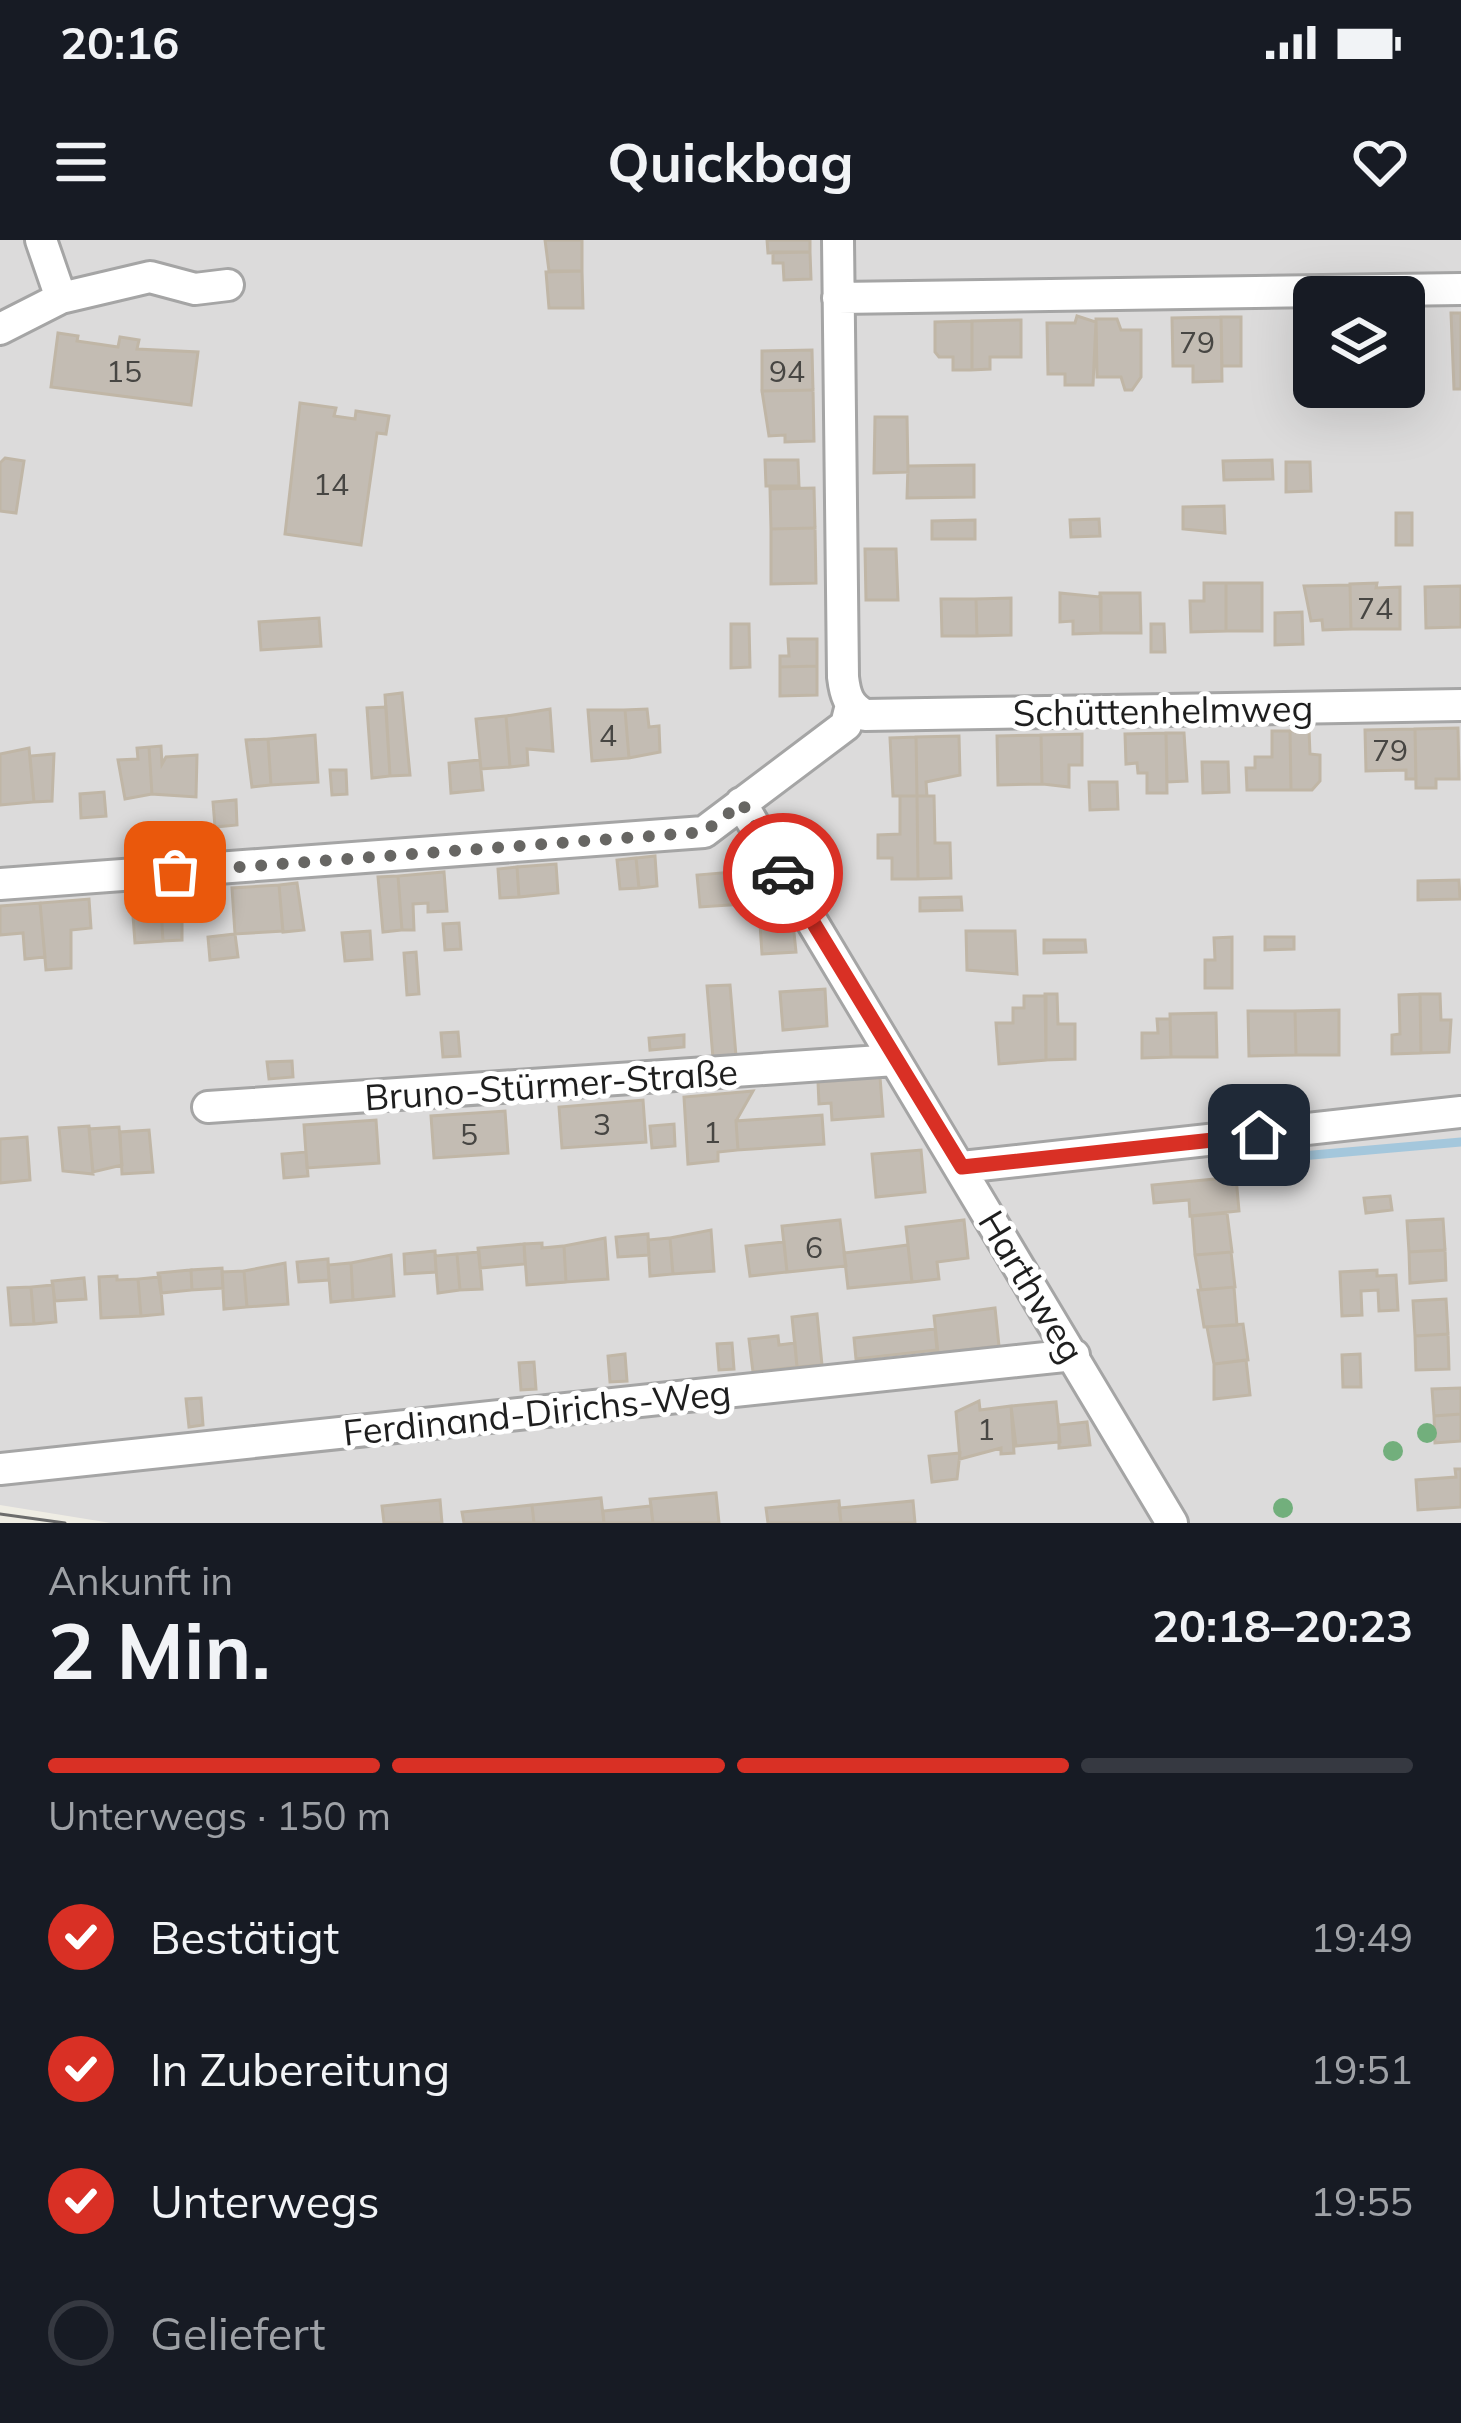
<!DOCTYPE html>
<html lang="de">
<meta charset="utf-8">
<style>
body{margin:0;font-family:Mulish,sans-serif;background:#242831;color:#f1f3f6;height:100vh;display:flex;flex-direction:column;font-size:45px;white-space:nowrap}
*{box-sizing:border-box;margin:0}
p{font-size:39px;color:#9ea1a6}
.icon{flex:none;width:66px;height:66px;fill:none;stroke:currentColor;stroke-width:2;stroke-linecap:round;stroke-linejoin:round}
.map{position:relative;height:1283px;overflow:hidden}
.side{display:flex;flex-direction:column;background:#171b24;flex:1}
.side>*{flex:none}
.tools{position:absolute;left:1293px;top:36px;display:grid;gap:24px}
.tools a{display:grid;place-items:center;width:132px;height:132px;border-radius:18px;background:#171b24;box-shadow:0 12px 48px #0002;font-size:60px}
.pin{position:absolute;display:grid;place-items:center;width:102px;height:102px;color:#fff;margin:-51px;border-radius:24px;box-shadow:0 6px 18px #0006}
.courier{position:absolute;display:grid;place-items:center;width:120px;height:120px;margin:-60px;border:9px solid #d93025;border-radius:50%;background:#fff;color:#222;box-shadow:0 3px 15px #0007}
.headline em{font-style:normal;font-weight:700}
.headline div{display:flex;flex-direction:column-reverse}
.headline{display:flex;align-items:center;justify-content:space-between;height:204px;padding:0 48px}
h1{font-size:78px;font-weight:700;line-height:90px}
.bar{display:grid;grid-template-columns:repeat(4,1fr);gap:18px 12px;align-content:center;height:144px;padding:0 48px}
.bar i{height:15px;border-radius:9px;background:#363941}
.bar .on{background:#d93025}
.bar p{grid-column:span 4}
ol{padding:0 48px;list-style:none}
li{display:flex;align-items:center;gap:36px;height:132px}
li p{margin-inline-start:auto}
li .icon{padding:12px;border-radius:50%;background:#d93025;color:#fff;stroke-width:4}
li:last-child{color:#9ea1a6}
li i{width:66px;height:66px;border:6px solid #363941;border-radius:50%}
.status{display:flex;justify-content:space-between;align-items:center;height:84px;padding:0 60px;background:#171b24;direction:ltr}
.status svg{height:33px;fill:currentColor}
header{display:flex;justify-content:space-between;align-items:center;height:156px;padding:0 48px;background:#171b24;font-size:54px;font-weight:700}
.map>svg:first-child{display:block}
</style>
<div class="status"><b>20:16</b><svg viewBox="0 0 49 12"><path d="M0 12V9h3v3zM5 12V6h3v6zM10 12V3h3v9zM15 12V0h3v12zM26 1h20v11H26zM47 4h2v5h-2z"/></svg></div>
<header><svg class="icon" aria-label="menu" viewBox="0 0 24 24"><path d="M4 6h16M4 12h16M4 18h16"/></svg>Quickbag<svg class="icon" aria-label="heart" viewBox="0 0 24 24"><path d="M12 20l-8-8c-3-5 5-10 8-4 3-6 11-1 8 4z"/></svg></header>
<div class="map">
<svg width="1461" height="1283" viewBox="0 0 1461 1283">
<rect width="100%" height="100%" fill="#efede4"/>
<path fill="#dcdbdb" fill-rule="evenodd" d="M0 0H1461V1283H111L0 1265ZM1314 57H1404V147H1314Z"/>
<g fill="none" stroke-linecap="round" stroke-linejoin="round">
<path stroke="#a4c7dc" stroke-width="9" d="M1268 919 1461 902"/>
</g>
<path fill="#c3bcb3" stroke="#c0b6a6" stroke-width="3" d="M545 0H582V31H549Z
M767 0H810V12L768 13Z
M773 12H810L811 39 784 40 783 23H773Z
M582 31 583 68H549L546 32Z
M1451 73H1461V149H1454Z
M1077 76 1096 82 1093 145H1065V134H1048L1047 83H1075Z
M1221 77 1222 141 1193 142V126H1173L1172 78Z
M1221 77H1241V126H1222Z
M1096 79H1117L1121 90H1141V137L1132 150H1125L1121 137H1097Z
M1021 80V117H990V129L972 130V81Z
M972 81V130H953V117H939L935 112V82Z
M58 93 78 96 77 101 118 107 120 97 139 100 137 109 198 112 191 165 51 147Z
M1409 94H1423V123H1409Z
M812 110 813 150 762 151V111Z
M813 150 814 201 785 202V195L769 196 762 151Z
M300 163 336 168 334 176 355 179 356 171 389 176 386 194 377 193 361 305 285 294Z
M875 177H907L908 232 874 233Z
M5 218 24 221 16 273 0 271V223Z
M765 220H798L799 246H766Z
M1272 220 1273 239 1224 240 1223 221Z
M1286 222H1310L1311 251 1286 252Z
M974 225V257L907 258 908 226Z
M814 248 815 288 771 289 770 249Z
M1224 266 1225 293 1183 289V267Z
M1396 273H1412V305H1396Z
M1099 279 1100 296 1071 297 1070 280Z
M975 280V299H932V281Z
M815 288 816 343 771 344V289Z
M865 309H896L898 360H866Z
M1204 343H1226V391L1191 392 1190 361H1204Z
M1226 343H1262V391H1226Z
M1377 343 1376 348 1400 347V389H1351L1350 344Z
M1350 345 1351 389 1323 390 1322 380 1311 381 1304 346Z
M1461 346V387L1426 388 1425 347Z
M1060 353 1101 357V393L1073 394V381L1060 382Z
M1100 353H1140L1141 393H1101Z
M1011 358V395L977 396 976 359Z
M941 359H976L977 396H942Z
M1302 372 1303 404 1275 405V373Z
M319 378 321 406 261 410 259 382Z
M731 384H749L750 427 731 428Z
M1151 384H1164L1165 412H1151Z
M788 399H817V426L780 427V416H789Z
M817 426V455L780 456V427Z
M402 453 410 535 390 536 385 455Z
M386 467 390 536 372 538 367 468Z
M550 469 553 511 527 509 528 525 510 527 506 476Z
M647 469 649 487 659 486 660 512 629 518 625 470Z
M588 470H625L629 518 592 521Z
M506 476 510 527 481 529 476 479Z
M1458 488 1459 539H1436V548H1416L1415 489Z
M1415 489 1416 539H1406V530L1366 531 1365 490Z
M1309 490 1310 514 1320 515V541L1312 550H1291L1290 491Z
M1272 491H1290L1291 550H1247L1246 528H1255V517H1272Z
M1166 493 1167 553H1147V533H1138L1137 523 1126 524 1125 494Z
M1166 493H1184L1187 541 1167 542Z
M1082 494V525H1069V547L1042 544 1041 495Z
M315 495 318 542 271 545 268 499Z
M1041 495 1042 544 998 545 997 496Z
M959 496 960 535 926 542 927 556H917L916 497Z
M916 497 917 556H893L890 498Z
M268 499 271 545 252 547 246 500Z
M161 506 162 524 166 517 197 515 196 557 152 554 149 507Z
M149 507 152 554 125 559 118 520 138 519 137 508Z
M29 508 34 562 0 565V514Z
M54 514 52 561 34 562 30 516Z
M480 520 483 550 451 553 449 523Z
M1202 522H1228L1229 552 1203 553Z
M330 530H346L347 554 332 555Z
M1089 542H1117L1118 569 1090 570Z
M104 552 106 576 81 578 80 554Z
M900 556H917L918 639H892V618H878V595L900 594Z
M917 556H934L935 603H950L951 638 918 639Z
M236 560 237 585 215 587 213 562Z
M655 616 657 646 639 648 636 618Z
M636 618 639 648 620 649 617 620Z
M556 624 558 653 519 657 517 627Z
M517 627 519 657 500 658 498 629Z
M756 630 759 663 700 667 697 635Z
M444 632 447 671 428 672V663L413 664 414 690H402L398 636Z
M398 636 402 690 383 692 378 637Z
M1459 640 1460 659 1418 660V641Z
M297 643 304 690 283 692 279 645Z
M279 645 283 691 235 694 232 648Z
M200 650 202 680 182 681V700L163 701 160 653Z
M778 651 781 684 793 683 796 712 762 714 758 653Z
M160 653 163 701 135 703 132 662H141L140 655Z
M961 657 962 670 920 671V658Z
M89 659 91 688 71 690V728L46 730 40 663Z
M40 663 45 717 25 719 23 693 0 695V666Z
M459 683 461 709 445 710 443 684Z
M370 691 372 719 345 721 342 693Z
M966 691H1015L1017 734 967 730Z
M235 694 238 717 210 720 208 697Z
M1232 697V748H1205V720H1215L1214 698Z
M1265 697H1294V709L1265 710Z
M1044 700H1085L1086 712 1044 713Z
M416 712 419 754 407 755 404 713Z
M730 745 736 816 713 818 707 746Z
M825 749 827 786 783 790 780 752Z
M1057 754 1058 784H1075V819L1046 820 1045 754Z
M1420 754 1421 813 1392 814V795L1400 794 1399 755Z
M1420 754H1440L1441 780H1451L1449 812 1421 813Z
M1024 756H1046V820L999 824 996 783H1013V768H1024Z
M1339 770V815H1296L1295 771Z
M1248 771H1295L1296 815 1249 816Z
M1216 773 1217 817H1171L1170 774Z
M1157 779H1170L1171 817 1142 818V793H1158Z
M458 792 460 816 443 817 441 793Z
M684 795V807L650 810 649 798Z
M292 821 293 837 269 839 267 822Z
M880 837 883 876 832 880 831 863 819 864 818 842Z
M753 851 736 881 738 910 718 912V921L688 924 684 857Z
M643 860 646 902 562 908 559 867Z
M505 871 508 913 434 918 431 876Z
M822 875 824 904 738 910 736 881Z
M376 880 379 923 307 928 304 885Z
M674 884 675 906 652 908 650 886Z
M89 886 93 934 63 931 59 888Z
M119 887 122 925 93 932 89 889Z
M149 890 153 932 122 934 120 892Z
M27 897 30 940 0 943V899Z
M921 910 925 952 876 957 872 914Z
M306 912 308 936 284 938 282 914Z
M1236 937 1239 971 1190 976 1189 960 1154 963 1152 945Z
M1390 956 1392 970 1366 973 1364 958Z
M1227 973 1232 1012 1195 1015 1192 976Z
M1443 979 1445 1010 1409 1012 1407 981Z
M840 980 846 1026 787 1032 782 986Z
M964 980 968 1018 937 1022 939 1039 912 1042 906 987Z
M711 990 714 1031 673 1034 670 998Z
M648 994 649 1015 618 1017 616 997Z
M605 998 608 1039 566 1042 564 1006Z
M670 998 673 1034 650 1036 648 1000Z
M784 1002 787 1032 750 1036 746 1006Z
M542 1003V1008L564 1006 566 1042 527 1045 524 1004Z
M524 1004 525 1024 480 1028 478 1008Z
M908 1005 912 1042 848 1048 844 1013Z
M1445 1010 1446 1040 1410 1043 1409 1012Z
M435 1011 436 1032 405 1034 404 1014Z
M479 1012 482 1049 460 1050 457 1014Z
M1231 1012 1235 1047 1201 1050 1195 1015Z
M457 1014 460 1050 438 1053 435 1016Z
M391 1015 394 1056 353 1060 351 1023Z
M328 1019 329 1040 299 1042 297 1022Z
M285 1023 288 1064 247 1067 244 1031Z
M351 1023 353 1060 331 1062 328 1025Z
M222 1028 223 1048 192 1050 191 1030Z
M191 1030 192 1050 161 1053 158 1033Z
M1377 1030V1036L1396 1035 1398 1070 1379 1071 1378 1050 1361 1051 1362 1075 1342 1076 1340 1032Z
M244 1031 247 1067 224 1069 222 1032Z
M117 1036V1040L138 1039 141 1076 101 1078 99 1037Z
M160 1037 163 1074 141 1076 138 1039Z
M84 1038 86 1059 55 1061 52 1041Z
M53 1045 56 1082 34 1084 31 1047Z
M31 1047 34 1084 11 1085 8 1048Z
M1234 1047 1237 1085 1204 1087 1198 1050Z
M1446 1059 1448 1094 1415 1096 1413 1061Z
M995 1068 999 1106 938 1113 934 1076Z
M817 1074 822 1125 797 1127 792 1077Z
M1243 1084 1248 1120 1214 1124 1207 1087Z
M935 1089 937 1110 856 1119 854 1098Z
M1448 1094 1449 1129 1416 1130 1415 1096Z
M778 1096 779 1105 795 1103 797 1127 753 1132 749 1099Z
M732 1103 734 1129 719 1130 717 1104Z
M625 1114 627 1141 610 1142 608 1116Z
M1360 1114 1361 1147H1343L1342 1115Z
M1246 1120 1250 1155 1214 1159V1124Z
M534 1122 536 1149 521 1150 519 1123Z
M1461 1148V1174L1434 1176 1432 1149Z
M201 1158 203 1185 189 1187 186 1159Z
M979 1161 980 1170 1011 1166 1014 1213 1001 1214V1208L960 1219 956 1172Z
M1056 1162 1060 1202 1016 1206 1011 1166Z
M1461 1174V1201L1435 1203 1434 1176Z
M1087 1182 1090 1205 1059 1208V1185Z
M960 1213 957 1239 932 1242 929 1216Z
M1455 1229H1461V1267L1418 1270 1416 1240 1456 1237Z
M716 1253 719 1283H653L650 1259Z
M601 1258 604 1283H534L532 1265Z
M440 1260 442 1283H384L382 1266Z
M839 1261 841 1283H768L766 1268Z
M913 1261 915 1283H841L839 1268Z
M532 1265 534 1283H464L462 1272Z
M651 1266 653 1283H604L603 1271Z"/>
<g fill="none" stroke-linecap="round" stroke-linejoin="round">
<g stroke="#a5a5a5" stroke-width="36">
<path id="minor" d="M838 0 843 437C845 454 848 466 865 475L1461 465
M61 58 150 37 195 49 228 45
M838 58 1461 49
M0 89 61 58 41 0
M741 563 1172 1283
M0 644 704 592 846 485 851 465
M208 867 895 820
M962 927 1461 872
M0 1229 1074 1115"/>
</g>
<use href="#minor" stroke="#fff" stroke-width="30"/>
<path stroke="#6c6c6c" stroke-width="3" d="M0 1274 65 1283"/>
</g>
<g fill="#72af7c">
<circle cx="1427" cy="1193" r="10"/>
<circle cx="1393" cy="1211" r="10"/>
<circle cx="1283" cy="1268" r="10"/>
</g>
<g fill="none" stroke-linecap="round" stroke-linejoin="round">
<path stroke="#676663" stroke-width="12" stroke-dasharray="0 21.6" d="M175 632 704 592 742 563 783 633"/>
<path stroke="#d93025" stroke-width="15" d="M783 633 962 927 1259 895"/>
</g>
<g text-anchor="middle" dominant-baseline="central" stroke-width="10" stroke-linejoin="round" paint-order="stroke">
<g font-size="30" fill="#474643">
<text x="1197" y="102">79</text>
<text x="124" y="131">15</text>
<text x="787" y="131">94</text>
<text x="331" y="244">14</text>
<text x="1375" y="368">74</text>
<text x="608" y="495">4</text>
<text x="1390" y="510">79</text>
<text x="602" y="884">3</text>
<text x="712" y="892">1</text>
<text x="469" y="894">5</text>
<text x="814" y="1007">6</text>
<text x="986" y="1189">1</text>
</g>
<g font-size="36" fill="#1e1e1e" stroke="#fff">
<text transform="translate(1163 470) rotate(-1)">Schüttenhelmweg</text>
<text transform="translate(551 844) rotate(-4)">Bruno-Stürmer-Straße</text>
<text transform="translate(1032 1046) rotate(59)">Harthweg</text>
<text transform="translate(537 1172) rotate(-6)">Ferdinand-Dirichs-Weg</text>
</g>
</g>
</svg>
<div class="tools">
<a><svg class="icon" aria-label="layers" viewBox="0 0 24 24"><path d="M12 4l9 5-9 5-9-5zM3 14l9 5 9-5"/></svg></a>
</div>
<div class="pin" style="left:175px;top:632px;background:#ea580c"><svg class="icon" aria-label="bag" viewBox="0 0 24 24"><path d="M5 8h14l-1 12H6zM9 8a3 3 0 0 1 6 0"/></svg></div>
<div class="pin" style="left:1259px;top:895px;background:#1f2937"><svg class="icon" aria-label="home" viewBox="0 0 24 24"><path d="M3 11l9-7 9 7M6 9v11h12V9"/></svg></div>
<div class="courier" style="left:783px;top:633px"><svg class="icon" aria-label="car" viewBox="0 0 24 24"><path d="M5 17H2v-5l4-1 3-4h7l3 4 3 1v5h-3M9 17h6M6 11h13"/><circle cx="7" cy="17" r="2"/><circle cx="17" cy="17" r="2"/></svg></div>
</div>
<section class="side">
<div class="headline"><div><h1>2 Min.</h1><p>Ankunft in</p></div><em>20:18–20:23</em></div>
<div class="bar"><i class="on"></i><i class="on"></i><i class="on"></i><i></i><p>Unterwegs · 150 m</p></div>
<ol>
<li><svg class="icon" aria-label="check" viewBox="0 0 24 24"><path d="M5 12l5 5 9-10"/></svg>Bestätigt<p>19:49</p></li>
<li><svg class="icon" aria-label="check" viewBox="0 0 24 24"><path d="M5 12l5 5 9-10"/></svg>In Zubereitung<p>19:51</p></li>
<li><svg class="icon" aria-label="check" viewBox="0 0 24 24"><path d="M5 12l5 5 9-10"/></svg>Unterwegs<p>19:55</p></li>
<li><i></i>Geliefert</li>
</ol>
</section>
